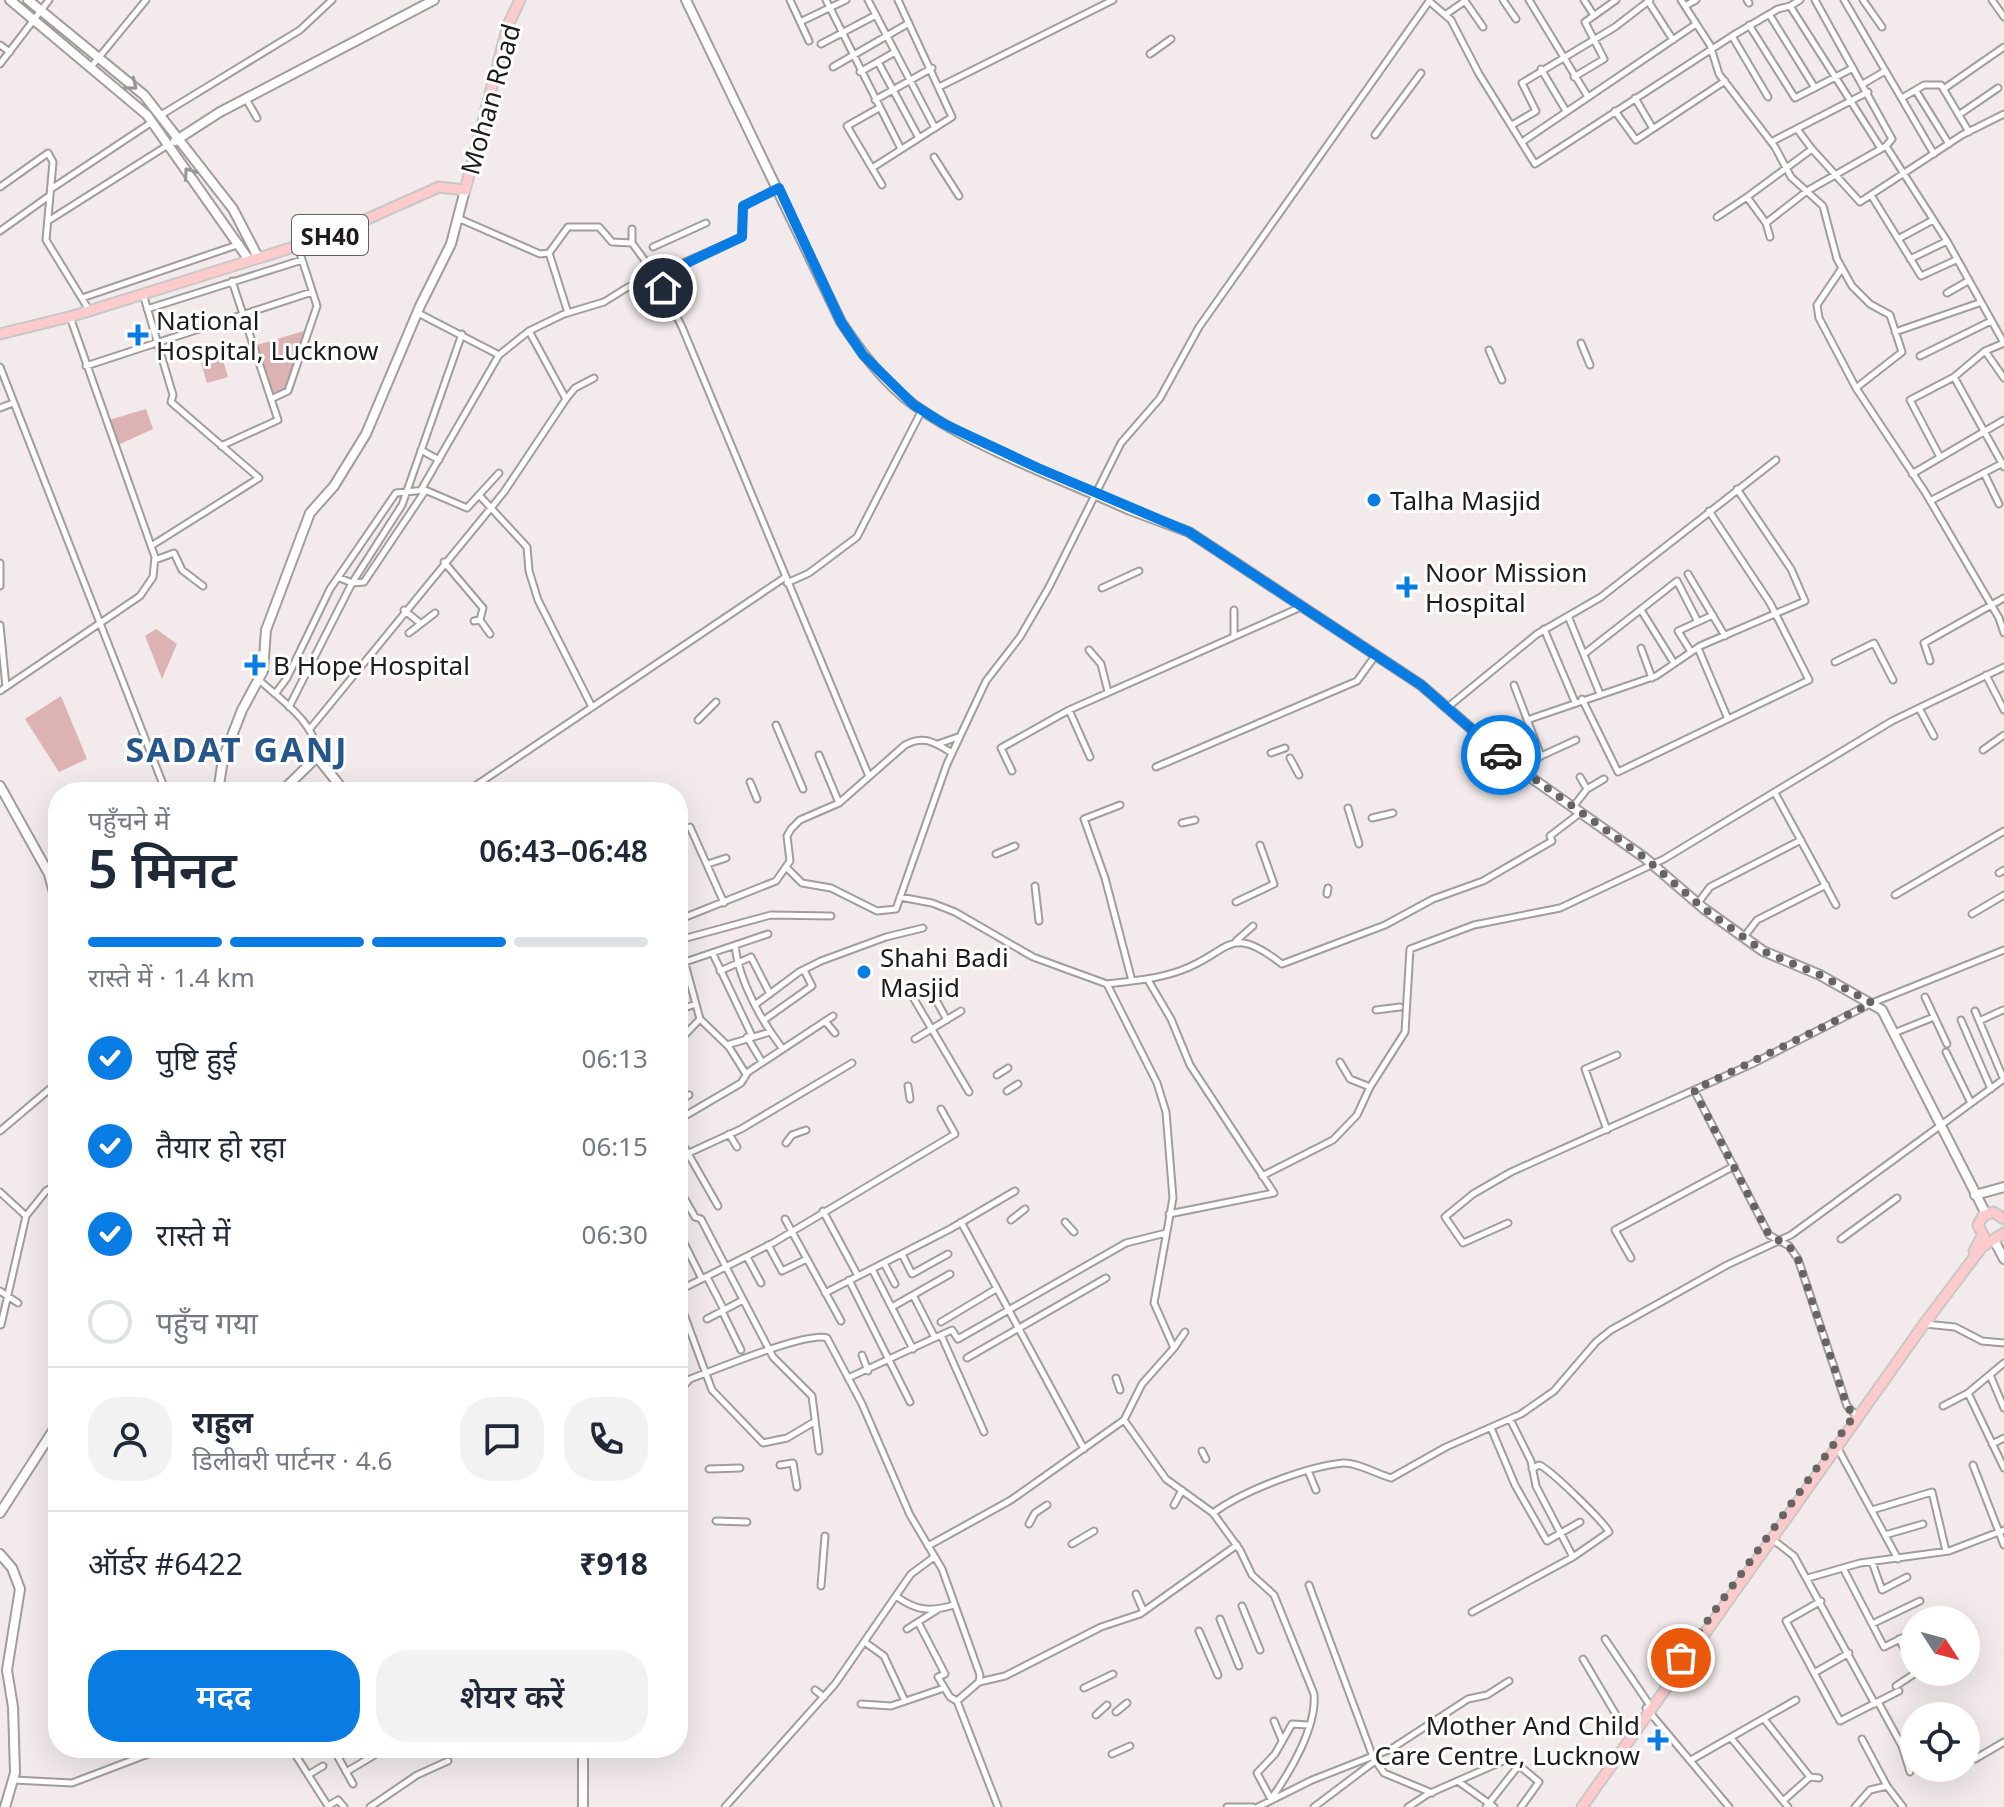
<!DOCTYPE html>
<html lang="hi">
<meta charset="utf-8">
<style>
body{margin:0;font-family:"Noto Sans","Noto Sans Devanagari",sans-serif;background:#f2f2f3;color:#1f2937;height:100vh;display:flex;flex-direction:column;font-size:30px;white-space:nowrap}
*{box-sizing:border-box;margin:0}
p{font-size:26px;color:#747a83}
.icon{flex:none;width:44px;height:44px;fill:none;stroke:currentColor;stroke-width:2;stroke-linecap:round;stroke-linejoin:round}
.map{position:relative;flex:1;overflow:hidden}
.details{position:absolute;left:48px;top:782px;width:640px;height:976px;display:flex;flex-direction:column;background:#fff;border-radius:32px;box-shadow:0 8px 32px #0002}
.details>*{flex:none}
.needle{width:52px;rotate:126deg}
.controls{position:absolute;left:1900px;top:1606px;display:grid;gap:16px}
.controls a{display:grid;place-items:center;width:80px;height:80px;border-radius:50%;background:#fff;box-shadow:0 8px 32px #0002;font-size:40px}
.pin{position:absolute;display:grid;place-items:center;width:68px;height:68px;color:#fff;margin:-34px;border:4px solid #fff;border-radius:50%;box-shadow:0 2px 8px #0007}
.courier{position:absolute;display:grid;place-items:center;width:80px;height:80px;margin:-40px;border:6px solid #087ce3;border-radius:50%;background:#fff;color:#222;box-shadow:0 2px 10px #0007}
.head em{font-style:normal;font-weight:600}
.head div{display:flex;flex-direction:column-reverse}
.head{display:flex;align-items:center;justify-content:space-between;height:136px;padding:0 40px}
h1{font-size:52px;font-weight:600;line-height:60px}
.bar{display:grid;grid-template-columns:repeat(4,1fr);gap:12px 8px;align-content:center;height:96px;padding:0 40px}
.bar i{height:10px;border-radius:6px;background:#e0e1e3}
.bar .current{background:#087ce3}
.bar p{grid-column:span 4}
.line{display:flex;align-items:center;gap:20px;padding:0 40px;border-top:2px solid #e0e1e3}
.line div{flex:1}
.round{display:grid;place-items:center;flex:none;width:84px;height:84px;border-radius:32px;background:#f2f2f3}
ol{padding:0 40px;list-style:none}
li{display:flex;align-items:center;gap:24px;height:88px}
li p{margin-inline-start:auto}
li .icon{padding:8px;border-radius:50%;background:#087ce3;color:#fff;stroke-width:4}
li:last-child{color:#747a83}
li i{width:44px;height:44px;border:4px solid #e0e1e3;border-radius:50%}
.button{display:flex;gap:16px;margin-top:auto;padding:16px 40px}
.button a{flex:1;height:92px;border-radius:32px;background:#087ce3;color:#fff;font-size:32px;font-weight:600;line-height:92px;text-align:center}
.button a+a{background:#f2f2f3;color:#1f2937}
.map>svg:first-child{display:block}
</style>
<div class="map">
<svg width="2004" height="1807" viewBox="0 0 2004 1807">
<rect width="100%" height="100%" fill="#f3ebeb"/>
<path fill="#dcb2b2" d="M307 330 286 389 272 394 257 345Z
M222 357 228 377 207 383 201 363Z
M146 409 153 429 118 445 109 420Z
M156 629 177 644 162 679 145 636Z
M61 696 87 759 59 772 25 719Z"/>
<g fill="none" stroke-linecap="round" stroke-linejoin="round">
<g stroke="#a29c9c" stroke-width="9">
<path id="street" d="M790 0 809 41
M826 0 901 149
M868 0 935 128
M1503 0 1516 19
M1529 0 1588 97
M1584 0 1593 14
M1681 0 1710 45 1719 74 1775 147 1791 177 1823 206 1837 259 1852 286 1870 304 1890 315 1902 352 1856 388
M1747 0 1749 3
M1800 0 1790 6 1880 147
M1844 0 1934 154
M1863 0 1882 27
M1992 0 2004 17
M1429 1 1451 20 1479 74 1535 164 1732 36 1778 9 1790 6
M1465 1 1483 27
M1648 1 1673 40
M1685 6 1696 0
M1769 14 1815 88
M1445 15 1465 1
M800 22 846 0
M1749 25 1795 98 1853 68
M1732 36 1768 97
M821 44 876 15
M0 45 10 52
M1150 54 1171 39
M878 62 919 138
M0 64 49 0
M91 67 146 0
M833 67 909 23
M1541 69 1566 111
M860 72 895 52
M1574 77 1604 59 1585 22 1616 0
M1863 84 1885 71
M941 86 1113 0
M1945 88 2004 47
M1916 91 1949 144
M1635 98 1652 127
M1902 98 1924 85H1941L1969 132
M246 99 257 118
M875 100 932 68
M879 108 847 126 882 185
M1615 111 1636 140 1725 81
M1960 114 1998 88
M161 115 300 30 332 0
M1512 125 1536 111 1522 83 1615 27 1650 0
M1797 129 1812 149
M1375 135 1421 73
M1522 142 1696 24
M1771 142 1868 92
M1886 146 1947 241 2004 343
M934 157 959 196
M872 168 952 117 898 0
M0 187 48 153 53 162 46 240 89 310
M51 189 152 122
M1871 195 1921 276 1956 260
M1717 217 1747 197
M460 219 540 254 549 253 568 227H599L612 242 632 243 657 277 682 327 868 774
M48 221 168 145
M1766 223 1807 191 1886 146 1892 139 1815 0
M0 231 49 196
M1770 237 1766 223 1747 197 1812 149 1860 202 1962 135 2004 114
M1898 239 1933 220
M632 243V229
M653 247 706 223
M549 253 568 313
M1910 259 1947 241
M1842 268 1817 305 1819 318 1856 388 1925 492 1999 618 2004 633
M1947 293 1968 281
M143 294 173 395 171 402 259 478 151 546
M82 298 240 244
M147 309 302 260
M418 313 499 355
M1895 332 1979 303
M1581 343 1590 365
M1489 350 1502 380
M1985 351 2004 378
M1920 356 1991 321
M86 366 312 292
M0 367 166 792
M1954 377 2004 467
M271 399 288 391 317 306 298 247
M566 399 575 388 594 378
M0 408 13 403
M221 446 278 420 232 281
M421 450 439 460
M1940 457 1910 400 1954 377 1985 351 2004 343
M1984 473 1999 504
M1912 474 2004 420
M421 490 499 355 529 331
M479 495 527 547 529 571 538 600 592 707
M1930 501 2003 463
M155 560 174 553 182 570 203 586
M444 562 483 608 480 620
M0 563V586
M1688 574 1725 636
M340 578 352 583 364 582 425 491
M787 583 809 573 857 537 922 410
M1102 588 1139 571
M404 610 420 623
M1641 610 1674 663
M1568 616 1600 694
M474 621 480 620 490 634
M0 625 6 687
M1544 629 1575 702
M409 633 435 613
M1234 636V610
M1641 648 1652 678
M1698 648 1728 719
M1089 650 1101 664 1108 692
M1691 652 1678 631 1713 615
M1584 654 1677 581 1698 622
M1930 661 1924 643 2004 598
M1835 662 1874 643 1893 680
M1986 675 2004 710
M259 680C280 699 319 725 317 757
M1514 685 1541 756 1521 771
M0 691 140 596 153 577 155 557 70 317
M275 694 287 678 330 589 396 493 425 490 467 508 499 473
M1582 699 1618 772 1809 680 1770 603 1709 511
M289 707 352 583 402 505 462 334
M1448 707 1537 634 1601 597 1776 460
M1919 708 1934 736
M1069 710 1090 757
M698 720 716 702
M1527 720 1656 676 1700 646 1805 601 1791 569 1737 489
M776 725 803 789
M309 730 504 492 566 399 529 331 564 314 604 302 628 287 742 237 743 206 778 188
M938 744 958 737
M1983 750 2004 735
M1271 753 1285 748
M819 755 839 803
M1541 756 1576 740
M1290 758 1299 775
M1156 767 1357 681 1375 656
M1012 771 1001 748 1069 710 1301 607
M1580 777 1587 789
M750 782 757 799
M218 786 233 792
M466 792 784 578
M1775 793 1836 905
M1120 805 1084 819 1105 878 1132 981
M1573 807 1587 789 1604 779
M1348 808 1359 844
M1372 818 1393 813
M1182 823 1195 820
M690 827 724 903
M996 854 1015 846
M708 864 726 858
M788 869 802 883 831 888 877 911 896 909 947 764 986 681 1020 637 1049 587 1121 443 1160 398 1199 327 1430 0
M1999 873 2004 870
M1035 886 1039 921
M1327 894 1328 888
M1895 895 2004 831
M900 897 932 903 955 912 1033 957 1107 984 1157 1083 1166 1112 1173 1198 1154 1303 1174 1348 1142 1384 1124 1420 1011 1500 928 1546
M1236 902 1274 884 1260 845
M1698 903 1710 887 1801 840
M1972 914 2004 895
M678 920 776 881 790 861 787 836 791 829 800 820 839 803 905 745C924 735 934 742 952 753
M1744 937 1757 920 1826 885
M679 940 771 915 831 916
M1236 941 1253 926
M735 946C739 981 761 1020 782 1048
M713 954 752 1036
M685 962 768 934
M720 971 751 957 770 994
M1148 980 1171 1019 1190 1065 1274 1193 1169 1214
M1107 984C1133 981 1158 979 1182 970 1231 952 1228 922 1282 964L1385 925 1433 899 1483 881 1552 841 1550 836 1580 813
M931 991 947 1020
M1925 997 1947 1044
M914 999 969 1092
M756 1004 799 972 821 961 886 937 923 928
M678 1010 696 1004
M1376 1010 1400 1007
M1975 1011 2004 1080
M700 1019 729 1047 746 1074
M764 1020 812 986 804 970
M1961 1020 1991 1089
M825 1021 835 1033
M1979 1021 2003 1010
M1894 1033 1934 1017
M747 1037 762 1062
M915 1039 961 1011
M678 1042 700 1019 678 938
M727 1045 770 1032
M1946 1052 1971 1103
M1340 1062 1350 1079 1370 1087
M997 1075 1008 1068
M908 1086 910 1099
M1694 1090 1769 1235 1789 1246 1798 1259 1847 1406 1858 1417
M1007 1091 1018 1084
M678 1102 689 1095
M678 1120 741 1083 748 1072 833 1016
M1607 1130 1585 1069 1617 1055
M0 1131 58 1082
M729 1134 737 1147
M678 1136 718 1206
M786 1143 792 1135 806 1130
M678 1158 741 1129 852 1063
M1262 1176 1333 1140 1357 1115 1370 1087 1405 1032 1410 949 1474 925 1560 908 1664 859 1892 721 2004 667
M678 1187 695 1217 701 1219 773 1357 812 1396 819 1451
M0 1192 26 1216 46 1191 58 1184
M823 1211 858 1276
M785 1219 841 1321
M1011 1220 1025 1209
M961 1222 1084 1449
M1065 1222 1074 1232
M1508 1223 1463 1243 1445 1217 1473 1194 1511 1172 1752 1064 1872 1003 2004 950
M678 1231 702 1279
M1841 1239 1897 1198
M768 1245 782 1271 807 1259
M902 1254 912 1274 948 1254
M747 1257 761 1283
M1631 1258 1615 1230 1734 1166
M884 1263 895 1284
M872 1269 913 1349
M707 1277 724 1310
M849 1280 910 1402
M0 1291 18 1303
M678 1291 773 1243 955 1134 941 1109
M825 1293 950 1229 1015 1191
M913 1295 935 1338
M678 1298 712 1390 763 1443 787 1438 814 1422
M892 1307 950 1274
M722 1311 741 1350
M707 1319 743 1300
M941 1322 996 1289
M1925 1324 1955 1327 1982 1341 2004 1343
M1 1325 26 1216
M941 1335 952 1330 958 1339 1126 1243 1166 1233
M1174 1348 1185 1332
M862 1355 868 1371
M967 1358 1106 1278
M1990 1375 2004 1408
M848 1378 941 1335 984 1432
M1116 1378 1120 1390
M1968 1393 2004 1468
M1943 1406 1968 1393 2004 1363
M1510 1419 1531 1461 1536 1486 1573 1557
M1124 1420 1166 1479 1213 1513 1240 1550 1252 1575 1274 1595 1314 1694C1317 1727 1290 1772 1271 1799L1257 1773 1275 1754 1292 1724 1308 1725
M678 1426 683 1418 679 1391 690 1379C715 1370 807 1331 827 1338L862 1404 910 1515 942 1569 980 1675 979 1682 957 1701 998 1807
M1491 1428 1515 1485 1547 1541 1580 1522
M1992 1444 2004 1438
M1837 1447 1898 1559
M1202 1451 1206 1459
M780 1465 793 1463 797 1487
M1973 1465 2004 1545
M709 1469 740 1468
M1309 1473 1316 1490
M1174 1505 1182 1490
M1872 1510 1932 1492 1946 1551
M1213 1513C1243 1491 1305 1467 1343 1463 1356 1462 1377 1474 1391 1478L1446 1447 1521 1414 1554 1391 1596 1342 1611 1330 1727 1265 1791 1235 2004 1079
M716 1521 747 1522
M1029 1524 1035 1513 1047 1505
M1885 1535 1923 1524
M1772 1539 1794 1556 1875 1704
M1072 1544 1094 1531
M1872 1562 1882 1590 1907 1577
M1843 1568 1884 1647 1914 1632
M1808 1578 1860 1563 1949 1551 2004 1530
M1309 1585 1373 1757 1384 1773 1432 1793
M821 1586 825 1536
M1136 1594 1143 1610
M896 1596C916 1611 930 1612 954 1605
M1821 1601 1786 1621 1840 1721 1899 1691
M1242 1606 1260 1650
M1472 1612 1573 1557 1609 1532C1603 1521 1549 1468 1539 1465L1532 1469
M1220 1619 1239 1666
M918 1622 937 1610
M1872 1624 1920 1601
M907 1629 918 1622 945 1674 938 1677 950 1697 957 1701
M1199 1631 1218 1675
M1605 1639 1649 1704
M1899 1639 1914 1666
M866 1643 884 1656 905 1701
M1583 1659 1628 1735
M1814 1673 1849 1653
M979 1682 1005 1676 1101 1627 1140 1614 1237 1545
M1896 1686 1917 1672
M1084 1688 1113 1674
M815 1690 824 1697
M1878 1702 1902 1746 1910 1772
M861 1704 891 1706 944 1688
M1646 1708 1729 1807
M1116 1712 1127 1703
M1096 1715 1107 1705
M1764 1719 1810 1777
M1274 1721 1282 1740
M1731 1738 1788 1807
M1862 1739 1887 1786 1903 1807
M286 1748 289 1753 298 1748
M333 1748 353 1784
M293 1751 328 1806 338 1800 344 1807
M335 1752 343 1748
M1112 1754 1130 1746
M1975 1759 2004 1742
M1691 1760 1796 1700
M346 1772 378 1753
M308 1775 323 1766
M14 1780 72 1783 164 1748
M1459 1782 1494 1807
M1783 1801 1810 1777 1819 1778
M370 1807 417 1775 448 1761
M725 1807 835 1684 911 1574 934 1557
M1227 1807H1253
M1258 1807 1312 1780 1391 1749 1468 1699 1487 1695 1509 1681
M1314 1807 1375 1761
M1408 1807 1428 1794 1510 1758 1539 1782 1521 1807
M1486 1807 1519 1765
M1855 1807 1870 1790 1887 1786"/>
</g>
<g stroke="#a29c9c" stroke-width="12">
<path id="secondary" d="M10 0 147 115 249 260
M28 0 144 95 233 209 258 257
M686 0 841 322C862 353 884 383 914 405 975 448 1062 479 1130 510L1189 532 1421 685 1513 765 1645 858 1703 908 1763 951 1820 975 1882 1010 1986 1214
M175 141 220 112 434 0
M0 786 49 874 58 908
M218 792 223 759 242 710 263 671 266 630 310 513 334 486 366 434 420 306 451 244 465 190
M281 792 317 757 345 792
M1975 1195 2004 1187
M1994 1240 2004 1259
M0 1513 58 1423
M0 1554 12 1568 20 1589 7 1670 13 1707 15 1773 5 1807
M583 1807V1748"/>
</g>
<g stroke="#c9c8c8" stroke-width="13">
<path id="primary" d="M0 334 73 316 329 236 439 187 465 190 508 25 520 0
M1984 1237 1978 1225 1983 1216 1993 1212 2004 1219
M1974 1251 1982 1236
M1582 1807 1924 1324 1982 1247 2004 1233"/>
</g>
<use href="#street" stroke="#fff" stroke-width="5"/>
<use href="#secondary" stroke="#fff" stroke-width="8"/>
<use href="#primary" stroke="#fdcbcc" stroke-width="9"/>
</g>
<defs><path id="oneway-chevron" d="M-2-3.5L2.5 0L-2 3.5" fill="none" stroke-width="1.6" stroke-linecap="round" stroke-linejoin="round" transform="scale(2)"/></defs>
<g stroke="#999898">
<use href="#oneway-chevron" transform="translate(132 85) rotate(39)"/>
<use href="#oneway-chevron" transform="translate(189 173) rotate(-125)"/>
</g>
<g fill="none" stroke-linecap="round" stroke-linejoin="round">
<path stroke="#686464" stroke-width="8" stroke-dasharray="0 14.4" d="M1501 755 1645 858 1703 908 1763 951 1820 975 1872 1003 1694 1090 1769 1235 1789 1246 1798 1259 1847 1406 1854 1416 1681 1658"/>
<path stroke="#087ce3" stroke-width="10" d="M663 288 657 277 742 237 743 206 779 188 841 322 863 355 914 405 944 424 1038 468 1189 532 1421 685 1501 755"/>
</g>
<g fill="#087ce3" stroke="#fff" stroke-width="3">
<path d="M134 323h8v8h8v8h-8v8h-8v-8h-8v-8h8z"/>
<circle cx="1374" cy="500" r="8"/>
<path d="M1403 575h8v8h8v8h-8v8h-8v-8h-8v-8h8z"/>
<path d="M251 653h8v8h8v8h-8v8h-8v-8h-8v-8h8z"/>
<circle cx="864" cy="972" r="8"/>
<path d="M1654 1728h8v8h8v8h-8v8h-8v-8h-8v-8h8z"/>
</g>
<g text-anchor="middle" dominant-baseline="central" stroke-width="6" stroke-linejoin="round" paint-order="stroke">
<rect fill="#fff" stroke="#615f5f" stroke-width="2" x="292" y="215" width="76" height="40" rx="6"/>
<g font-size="24" font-weight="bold" fill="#1d1b1b">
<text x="330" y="235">SH40</text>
</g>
<g font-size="26" fill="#1d1b1b" stroke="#fff">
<text transform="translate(490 99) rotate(-74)">Mohan Road</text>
</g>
<g font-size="26" fill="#1d1b1b" stroke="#fff" text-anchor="start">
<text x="156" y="320">National<tspan x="156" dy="30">Hospital, Lucknow</tspan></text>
<text x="1390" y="500">Talha Masjid</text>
<text x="1425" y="572">Noor Mission<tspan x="1425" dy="30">Hospital</tspan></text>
<text x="273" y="665">B Hope Hospital</text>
<text x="880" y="957">Shahi Badi<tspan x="880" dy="30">Masjid</tspan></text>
<text x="1640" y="1725" text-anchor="end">Mother And Child<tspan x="1640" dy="30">Care Centre, Lucknow</tspan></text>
</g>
<g font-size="34" font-weight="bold" letter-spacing="2" fill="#27568a" stroke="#fff">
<text x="237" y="749">SADAT GANJ</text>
</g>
</g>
</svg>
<div class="controls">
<a><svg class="needle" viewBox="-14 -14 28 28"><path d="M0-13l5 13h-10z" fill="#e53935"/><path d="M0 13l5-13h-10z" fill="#747a83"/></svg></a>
<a><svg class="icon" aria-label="locate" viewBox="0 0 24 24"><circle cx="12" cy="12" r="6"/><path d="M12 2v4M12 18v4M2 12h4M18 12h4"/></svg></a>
</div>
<div class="pin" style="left:1681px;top:1658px;background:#ea580c"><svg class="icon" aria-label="bag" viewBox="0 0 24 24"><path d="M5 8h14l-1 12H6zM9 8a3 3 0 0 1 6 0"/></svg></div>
<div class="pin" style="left:663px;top:288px;background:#1f2937"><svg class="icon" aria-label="home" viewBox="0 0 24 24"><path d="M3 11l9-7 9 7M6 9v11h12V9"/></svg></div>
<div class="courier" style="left:1501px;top:755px"><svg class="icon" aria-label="car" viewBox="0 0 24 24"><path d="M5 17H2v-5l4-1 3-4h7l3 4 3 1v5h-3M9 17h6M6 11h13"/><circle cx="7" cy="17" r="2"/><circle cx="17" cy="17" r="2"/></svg></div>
<section class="details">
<div class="head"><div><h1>5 मिनट</h1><p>पहुँचने में</p></div><em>06:43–06:48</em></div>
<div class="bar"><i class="current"></i><i class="current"></i><i class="current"></i><i></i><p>रास्ते में · 1.4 km</p></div>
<ol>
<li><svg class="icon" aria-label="check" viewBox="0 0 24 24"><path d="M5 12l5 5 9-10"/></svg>पुष्टि हुई<p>06:13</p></li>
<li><svg class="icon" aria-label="check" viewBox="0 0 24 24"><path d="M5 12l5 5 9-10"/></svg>तैयार हो रहा<p>06:15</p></li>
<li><svg class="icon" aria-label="check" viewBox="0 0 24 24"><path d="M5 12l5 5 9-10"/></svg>रास्ते में<p>06:30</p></li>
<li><i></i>पहुँच गया</li>
</ol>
<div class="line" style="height:144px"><a class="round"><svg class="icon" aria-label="person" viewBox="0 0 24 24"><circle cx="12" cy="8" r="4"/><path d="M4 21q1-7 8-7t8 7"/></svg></a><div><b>राहुल</b><p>डिलीवरी पार्टनर · 4.6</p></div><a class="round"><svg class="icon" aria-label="chat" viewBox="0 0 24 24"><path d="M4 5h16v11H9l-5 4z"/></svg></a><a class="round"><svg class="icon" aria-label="phone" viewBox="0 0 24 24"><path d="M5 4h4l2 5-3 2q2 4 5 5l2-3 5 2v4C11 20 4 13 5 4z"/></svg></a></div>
<div class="line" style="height:104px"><div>ऑर्डर #6422</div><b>₹918</b></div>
<div class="button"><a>मदद</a><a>शेयर करें</a></div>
</section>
</div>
